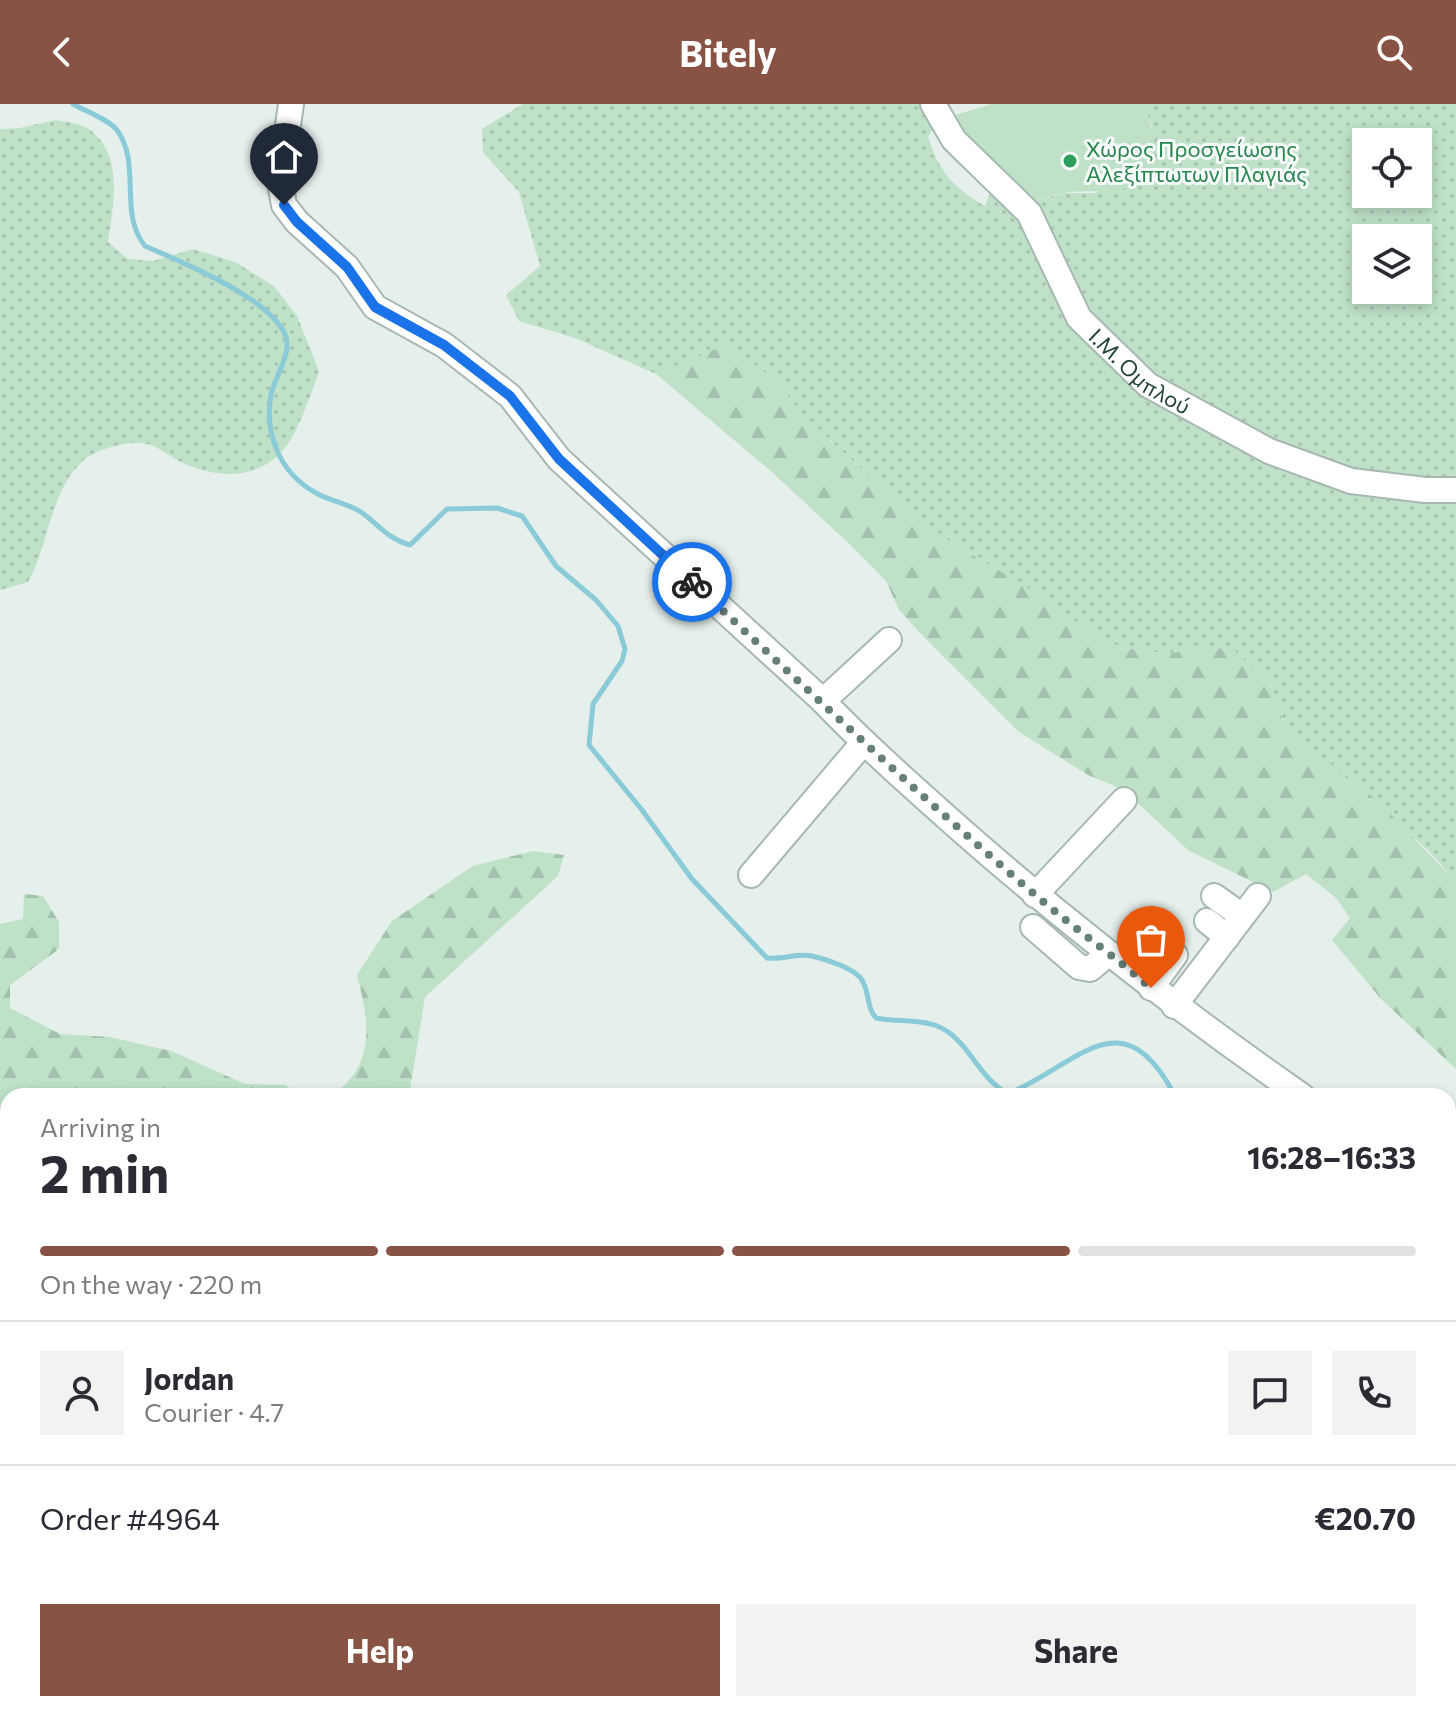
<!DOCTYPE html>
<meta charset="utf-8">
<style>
body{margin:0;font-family:Commissioner,sans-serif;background:#f2f2f3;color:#2b2b33;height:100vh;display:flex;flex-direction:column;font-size:30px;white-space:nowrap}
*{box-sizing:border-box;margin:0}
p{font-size:26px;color:#7c7c81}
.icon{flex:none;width:44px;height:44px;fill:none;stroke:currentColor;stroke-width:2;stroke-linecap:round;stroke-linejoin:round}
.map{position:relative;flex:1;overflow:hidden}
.details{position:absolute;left:0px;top:984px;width:1456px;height:624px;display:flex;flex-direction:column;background:#fff;border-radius:24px 24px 0 0;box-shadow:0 4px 12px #0003}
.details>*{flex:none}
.tools{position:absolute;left:1352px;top:24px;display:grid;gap:16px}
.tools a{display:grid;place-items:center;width:80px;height:80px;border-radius:0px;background:#fff;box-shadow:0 4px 12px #0003;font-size:40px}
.pin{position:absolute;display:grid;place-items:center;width:68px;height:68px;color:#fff;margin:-82px -34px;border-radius:50% 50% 50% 0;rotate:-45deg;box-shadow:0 0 8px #0007}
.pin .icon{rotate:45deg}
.courier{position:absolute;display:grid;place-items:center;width:80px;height:80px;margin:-40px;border:6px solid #1a73e8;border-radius:50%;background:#fff;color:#222;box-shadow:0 2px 10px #0007}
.summary em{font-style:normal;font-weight:700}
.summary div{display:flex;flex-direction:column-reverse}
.summary{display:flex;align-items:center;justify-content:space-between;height:136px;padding:0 40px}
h1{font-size:52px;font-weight:700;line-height:60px}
.bar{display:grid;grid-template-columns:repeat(4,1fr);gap:12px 8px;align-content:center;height:96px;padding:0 40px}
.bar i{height:10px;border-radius:6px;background:#e1e1e2}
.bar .on{background:#885244}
.bar p{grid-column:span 4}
.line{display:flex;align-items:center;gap:20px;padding:0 40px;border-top:2px solid #e1e1e2}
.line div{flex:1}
.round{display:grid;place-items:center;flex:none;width:84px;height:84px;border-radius:0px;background:#f2f2f3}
.button{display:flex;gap:16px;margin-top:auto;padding:16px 40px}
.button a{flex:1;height:92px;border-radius:0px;background:#885244;color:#fff;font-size:32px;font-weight:700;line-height:92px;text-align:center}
.button a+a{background:#f2f2f3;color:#2b2b33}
header{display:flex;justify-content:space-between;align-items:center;height:104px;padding:0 40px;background:#885244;color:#fff;font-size:36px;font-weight:700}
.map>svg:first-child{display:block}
</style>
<header><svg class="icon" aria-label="back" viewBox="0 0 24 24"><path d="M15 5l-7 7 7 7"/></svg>Bitely<svg class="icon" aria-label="search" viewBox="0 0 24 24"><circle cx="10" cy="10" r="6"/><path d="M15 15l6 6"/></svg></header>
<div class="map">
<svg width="1456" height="1608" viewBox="0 0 1456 1608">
<defs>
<pattern id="grass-dots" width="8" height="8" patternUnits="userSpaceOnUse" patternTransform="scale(2)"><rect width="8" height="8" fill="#bee1c8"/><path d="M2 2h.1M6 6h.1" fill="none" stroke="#a3c2ad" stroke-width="1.8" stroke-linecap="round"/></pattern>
<pattern id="forest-firs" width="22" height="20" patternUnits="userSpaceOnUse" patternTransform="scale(2)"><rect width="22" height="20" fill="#bee1c8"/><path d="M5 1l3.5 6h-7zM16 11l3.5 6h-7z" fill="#a3c2ad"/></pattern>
</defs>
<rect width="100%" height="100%" fill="#e5efeb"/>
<path fill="url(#grass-dots)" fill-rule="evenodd" d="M523 0H926L934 24 928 33C938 66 955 86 985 102L992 84 1014 105 1078 223 1266 355 1325 381 1383 392 1456 396V778L1428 746 1285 623 1271 580 1204 542 1169 550 1122 544 1079 520 1019 478 953 440 895 396 801 309 778 279 729 241 656 270 575 234 519 217 506 191 540 162 519 88 483 48 482 25Z
M1143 0H1456V377C1428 375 1399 376 1371 371 1293 356 1148 284 1098 221 1069 186 1052 139 1032 98L1064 89H1096L1153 24ZM1366 38H1418V90H1366ZM1366 134H1418V186H1366Z
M56 16C65 18 80 19 87 24 125 48 113 103 108 138L128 155 153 157 193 145 235 158 274 182 297 212 319 267C311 290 303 314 291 335 265 377 220 377 179 357 170 352 157 342 147 340 129 336 96 345 83 357 50 386 49 441 28 478L0 486V25L20 24Z
M8 1230V1324L0 1321V1233Z
M8 1542V1600H244V1608H0V1543Z"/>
<path fill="url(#forest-firs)" d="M728 240 778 279 801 309 895 396 953 440 1019 478 1079 520 1122 544 1169 550 1204 542 1235 547 1271 580 1285 623 1378 697 1456 778V965L1381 895 1332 836 1350 814 1336 794 1306 770 1273 788 1188 746 1124 686 1088 671 1019 628 924 533 899 506 886 477 845 436 772 368 656 270Z
M533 747 564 751 558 772 425 893 409 992H331C377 961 369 917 357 871L392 817 473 762Z
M24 790 43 792 59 818V845L10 881V904L60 930 110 933 171 947 245 980 285 981 303 992H8V1150L0 1147V820L23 815Z
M244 1600H457L456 1608H244Z
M850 1600H963L971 1608H867Z"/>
<path fill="#bee1c8" d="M992 0H1143C1150 13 1153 27 1154 42 1158 100 1098 83 1063 89 1052 91 1042 95 1032 98L955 23V11Z"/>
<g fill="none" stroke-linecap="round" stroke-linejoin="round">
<path stroke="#8bcad7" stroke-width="5" d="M73 0C85 7 108 15 117 26 142 60 118 109 145 142 181 158 272 194 286 233 292 250 274 274 271 291 264 331 280 369 316 389 330 397 347 399 361 408 379 421 388 435 410 441L447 405 497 404 522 412 556 462 596 496 618 522 625 545 622 557 593 600 589 641 642 706 692 775 767 854C782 856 797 849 812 852 825 855 858 865 863 878 870 891 866 902 876 914 895 918 920 915 937 922 968 934 977 973 1008 990 1079 960 1122 891 1175 992
M1448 1255 1456 1258
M899 1600 910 1608"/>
<g stroke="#a7b8b3" stroke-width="28">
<g id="minor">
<path d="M291 0 280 78 284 101 297 118 347 163 375 203 444 241 510 292 559 355 823 597C867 643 914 684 961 726 1070 822 1183 909 1302 992"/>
<path id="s1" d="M933 0 954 36 1029 109 1079 214 1148 281 1269 347 1351 377 1425 386H1456"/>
<path d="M823 597 889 536"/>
<path d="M751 771 863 639"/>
<path d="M1035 791 1124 696"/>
<path d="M1214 792 1242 812"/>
<path d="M1207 817 1227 833"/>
<path d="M1033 823 1079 863 1090 865 1108 850"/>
<path d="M1151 884 1175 851"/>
<path d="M1174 902 1258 792"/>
<path d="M1448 1107 1456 1110"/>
</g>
</g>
<use href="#minor" stroke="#fff" stroke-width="24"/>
</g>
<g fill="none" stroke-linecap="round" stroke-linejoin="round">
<path stroke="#677f79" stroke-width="8" stroke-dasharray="0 14.4" d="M692 478C805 583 916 689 1033 789 1071 822 1113 851 1151 884"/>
<path stroke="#1a73e8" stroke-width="10" d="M284 101 297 118 347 163 375 203 444 241 510 292 559 355 692 478"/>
</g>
<circle fill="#2e9e5b" stroke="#f7fbf9" stroke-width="3" cx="1070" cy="57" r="8"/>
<g text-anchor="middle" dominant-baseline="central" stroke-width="6" stroke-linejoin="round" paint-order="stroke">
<g font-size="22" fill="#27864d" stroke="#f7fbf9" text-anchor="start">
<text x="1086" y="44">Χώρος Προσγείωσης<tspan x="1086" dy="25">Αλεξίπτωτων Πλαγιάς</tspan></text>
</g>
<g font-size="22" fill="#23433b" stroke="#f7fbf9">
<text stroke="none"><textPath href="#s1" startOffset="344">Ι.Μ. Ομπλού</textPath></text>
</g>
</g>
</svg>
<div class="tools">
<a><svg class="icon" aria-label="locate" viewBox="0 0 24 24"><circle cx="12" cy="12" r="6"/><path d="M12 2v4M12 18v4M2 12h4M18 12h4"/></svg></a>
<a><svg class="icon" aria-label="layers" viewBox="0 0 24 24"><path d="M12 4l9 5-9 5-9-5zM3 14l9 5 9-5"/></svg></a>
</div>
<div class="pin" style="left:1151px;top:884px;background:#ea580c"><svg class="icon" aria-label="bag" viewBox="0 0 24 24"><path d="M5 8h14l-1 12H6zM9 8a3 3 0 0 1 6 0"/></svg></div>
<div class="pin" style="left:284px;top:101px;background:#1f2937"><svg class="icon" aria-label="home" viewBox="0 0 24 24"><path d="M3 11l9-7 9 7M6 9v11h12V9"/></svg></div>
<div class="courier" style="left:692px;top:478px"><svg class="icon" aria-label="bike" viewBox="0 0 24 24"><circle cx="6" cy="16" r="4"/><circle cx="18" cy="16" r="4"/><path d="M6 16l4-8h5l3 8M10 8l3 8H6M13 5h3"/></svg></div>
<section class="details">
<div class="summary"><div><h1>2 min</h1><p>Arriving in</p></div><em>16:28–16:33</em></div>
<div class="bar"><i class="on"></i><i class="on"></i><i class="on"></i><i></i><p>On the way · 220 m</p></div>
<div class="line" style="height:144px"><a class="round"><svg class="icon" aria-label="person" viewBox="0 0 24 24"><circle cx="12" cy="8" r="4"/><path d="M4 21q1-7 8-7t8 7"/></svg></a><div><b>Jordan</b><p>Courier · 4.7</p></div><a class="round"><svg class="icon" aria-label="chat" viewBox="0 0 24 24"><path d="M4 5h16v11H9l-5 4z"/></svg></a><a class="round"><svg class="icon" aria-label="phone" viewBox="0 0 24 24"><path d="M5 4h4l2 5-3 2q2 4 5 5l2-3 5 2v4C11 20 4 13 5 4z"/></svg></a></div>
<div class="line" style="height:104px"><div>Order #4964</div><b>€20.70</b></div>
<div class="button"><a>Help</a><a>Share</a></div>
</section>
</div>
